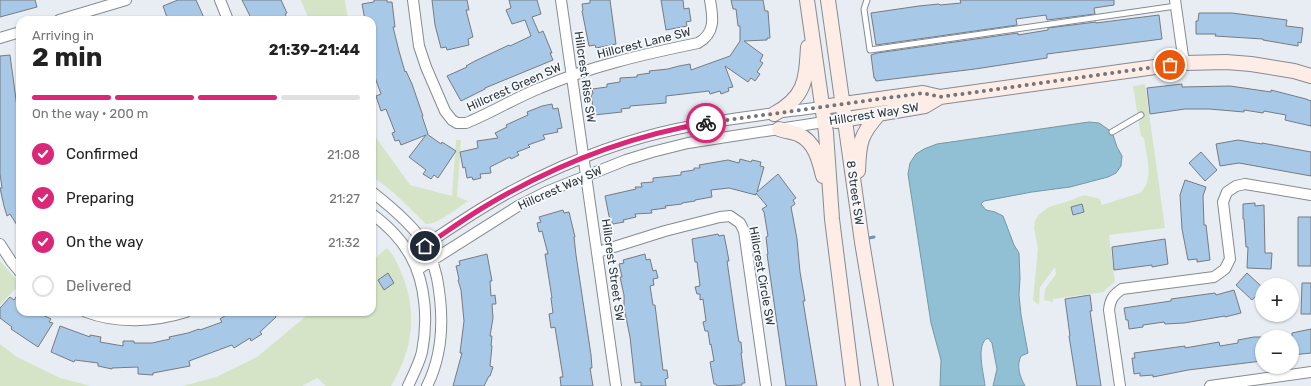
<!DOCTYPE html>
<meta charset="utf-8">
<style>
body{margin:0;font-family:Rubik,sans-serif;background:#f2f2f2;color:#222;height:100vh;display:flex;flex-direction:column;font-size:15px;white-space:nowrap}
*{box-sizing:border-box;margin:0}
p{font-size:13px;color:#767676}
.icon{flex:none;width:22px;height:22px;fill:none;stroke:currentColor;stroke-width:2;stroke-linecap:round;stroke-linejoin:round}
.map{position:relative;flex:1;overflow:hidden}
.panel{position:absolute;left:16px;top:16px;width:360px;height:300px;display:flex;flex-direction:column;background:#fff;border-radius:12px;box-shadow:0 1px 3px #0004}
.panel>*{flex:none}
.fabs{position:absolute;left:1255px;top:278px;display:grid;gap:8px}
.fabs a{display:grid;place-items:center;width:44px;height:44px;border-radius:50%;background:#fff;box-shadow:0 1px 3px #0004;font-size:20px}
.pin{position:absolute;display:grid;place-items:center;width:34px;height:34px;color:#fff;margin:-17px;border:2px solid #fff;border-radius:50%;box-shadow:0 1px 4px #0007}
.courier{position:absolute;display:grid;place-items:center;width:40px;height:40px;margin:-20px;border:3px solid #db2777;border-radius:50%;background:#fff;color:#222;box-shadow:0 1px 5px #0007}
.summary em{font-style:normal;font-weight:700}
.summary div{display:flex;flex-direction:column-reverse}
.summary{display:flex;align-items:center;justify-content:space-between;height:68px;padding:0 16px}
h1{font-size:26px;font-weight:700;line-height:30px}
.bar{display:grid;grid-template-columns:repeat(4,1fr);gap:6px 4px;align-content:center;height:48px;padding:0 16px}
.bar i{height:5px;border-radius:3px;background:#e0e0e0}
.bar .active{background:#db2777}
.bar p{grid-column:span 4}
ol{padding:0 16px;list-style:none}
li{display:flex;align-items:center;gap:12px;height:44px}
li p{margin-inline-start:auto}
li .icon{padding:4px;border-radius:50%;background:#db2777;color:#fff;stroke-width:4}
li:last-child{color:#767676}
li i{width:22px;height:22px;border:2px solid #e0e0e0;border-radius:50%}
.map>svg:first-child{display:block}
</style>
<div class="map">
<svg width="1311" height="386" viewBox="0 0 1311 386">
<rect width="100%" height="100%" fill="#e7edf3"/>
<path fill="#d5e4c6" d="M301 0H345L348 20H309Z
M1145 84 1165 228 1109 235 1115 282 1107 288 1104 292 1053 299V302L1044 300 1045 289 1056 274 1055 267 1040 287 1039 305 1033 300 1038 248 1034 228 1035 221 1038 215 1049 207 1069 201 1076 198 1084 195 1100 199 1102 205 1140 193C1155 180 1146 155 1144 138L1141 136 1133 86Z
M372 132 410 185 452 196 456 140H461L457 197 468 201C459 207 437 225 426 224L393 192 372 176Z
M387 248C394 255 397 263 401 272 418 311 413 350 391 386H326L317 378 302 386H183L216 377 257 357 311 312H372V261Z
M0 261 20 284 0 305Z
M0 344 17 357 60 378 91 386H0Z"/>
<path fill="#91c0d4" stroke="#7597a5" d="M1089 122 1099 123 1112 132 1117 147 1122 156 1121 166 1116 173 1108 177 1070 187 1032 192 984 201 981 204 986 210 995 212 1003 216 1014 245 1019 253 1020 278 1019 295 1021 315 1028 353 1021 356C1016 366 1020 377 1025 386H993L997 369 992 343 988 338C975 344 984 374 985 386H940L941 360 931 323 908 174 910 163 916 154 924 149 937 144Z"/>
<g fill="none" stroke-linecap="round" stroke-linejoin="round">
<path stroke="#7597a5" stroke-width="3" d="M869 238 874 237"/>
</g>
<path fill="#a8c8e8" stroke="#767b81" d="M0 0H35L37 7 0 17Z
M178 0H196L205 20H168L163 6Z
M242 0H281L287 13 285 14 288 20H252Z
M374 0H387V2H392L395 27H393L399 51 405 72 406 71 412 84 423 116H422L428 134H427L441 144 442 142 456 151 438 178 434 175 431 179 423 174 426 170 409 157 426 135 401 145 399 140 395 141 392 133 395 132 386 109 381 111 376 96 381 94 372 69V20H365L362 4 374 2Z
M432 0H467L469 10H466L473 37 468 39 469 45 447 50 446 47 441 48 435 25Z
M509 0H537L541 14 532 17 539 33 543 31 552 53H550L553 60 485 88V89L461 101 447 76 467 67 466 66 475 61 509 45 510 46 531 36 525 20 512 24 506 10 511 8Z
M590 0H610L616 44 596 48 595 45 589 46 582 11 583 10 582 4 590 3Z
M661 0H683L684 9 689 8 691 21 686 22 687 26 666 30Z
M731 0H763L765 11H768L770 38H767V40L744 41 763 55 760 61 763 63 757 72 760 74 755 81 751 78 748 82 725 66 733 87 728 88 729 91 721 94 720 91 710 94 709 91 666 96V103L630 106V108L621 109 622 112 594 115 591 94H593L592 89 607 87V84L620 82V78L637 77V75L650 73 649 71 668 69 679 66 690 64 691 70 730 56 740 41V26H738L736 9H733Z
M960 0H1114V5L1094 8 1095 14 1047 20 1046 15 1016 19 1017 25 876 45 871 13 919 6 939 4 940 5 961 3Z
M1199 13H1232L1287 20 1286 26 1303 28 1301 43 1298 42V46L1263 40V39L1215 36 1216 34H1196V21H1198Z
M1159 15 1162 39 1047 54V58L975 69 876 81 875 78H874L871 55 877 53 1018 33V35L1048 30V28L1096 22V23Z
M10 55 17 107H19L20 114V122H18L20 133V230L10 214 7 216 4 206 0 188H2L0 174V56Z
M1182 84V87L1230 86 1271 92V90L1306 99 1311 101V126L1285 120 1286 115 1264 111 1263 113 1244 110V112L1209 109H1185L1150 114 1147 88Z
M552 104 553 109 558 108 562 128 557 129 558 132 543 135 545 139 528 145 530 147 517 152 519 155 511 159 510 157 490 167 491 173 480 174 481 178 473 180 472 177 467 178 465 167 463 168 460 152 478 148 477 141 498 138 495 133 507 127 506 125 528 115 527 112 542 106Z
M1238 140 1262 144V143L1311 152V176L1239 163 1220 166 1216 144Z
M1201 152 1217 170 1205 181 1189 163Z
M740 159 751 162 752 160 761 162 760 166 764 167 757 192 778 174 796 198 793 200 795 204 791 207 797 239 800 272 805 301H803L817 386H786L767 254H768L766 237 768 236 764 212 762 209 767 206 756 193V195L729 188 711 190 712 197 695 200V201L682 203V204L665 206 666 208 651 210 652 213 635 214 636 217 623 220 624 222 613 224 609 216 605 196 636 189 635 187H642L641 183 653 182V178L681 175V172L694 170V168H700L699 165 728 160 739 163Z
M1185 180 1206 187 1203 196 1204 225H1206L1210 260 1197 262V259L1188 260 1182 229 1180 195Z
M1255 203V206L1264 205 1265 253H1272L1271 269 1247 268 1248 247H1246L1244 219H1243V204Z
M1082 204 1084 212 1073 215 1071 207Z
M563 210 564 213 569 212 575 237H574L576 255 591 355 592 368H590L593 386H561L560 377H563L555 327 551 328 549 314 553 313 551 298H552L545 254H548L542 231 539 232 537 223 541 222 539 217Z
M1298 217H1311V266H1298Z
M718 234 719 236 724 235 727 250 729 261H727L737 330 739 342H741L742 353H741L745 383H742V385L717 386 716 384H714L710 362 714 361 711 344 710 345 708 331H705L703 322 706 321 703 299 700 300V294H697L695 287 700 286 697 262H695L692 239Z
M1165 239 1168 264 1152 267V265L1114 270 1112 247Z
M487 254 492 281H490L491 296 495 295 496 304H492L493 318 490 336H492L491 346H492L490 366 493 367 490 376H489L484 386H453L462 353H460L464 321 461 290 458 280 459 279 456 266 460 265 459 261Z
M645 254 646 260 650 259 653 271 656 270 658 278 653 279 654 285 650 286 653 305H655L663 370H667L668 378 665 379 666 386H641V382L635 383 630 337 624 308V295L620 277H622L619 264 624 263 623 260Z
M388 273 394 283 384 290 378 280Z
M1247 273 1262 287V290L1252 300 1236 285Z
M1302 283H1311V314H1301Z
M1234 290 1241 313 1225 317V316L1184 323 1165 324 1164 322 1143 325V327L1129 329 1128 320H1126L1124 308 1171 301V299L1215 293 1216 295Z
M20 291V312H37L51 319 49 322 53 323 38 347 11 329 12 327 0 318V308L10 297 14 300Z
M1090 295 1092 311H1090L1101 386H1077L1069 336H1070L1065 299Z
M231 312H273L276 317 260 332 262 334 251 341 250 338 234 348 232 345 189 361 190 366 153 373V375L138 374V367L112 368V369L98 366V363L75 360 74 362 51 352 60 326 90 337V335L101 337 100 342 123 346V341H134V343H152L170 339 169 337 188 333 199 329 200 330 222 322 220 319Z
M1311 329V353L1292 355V333Z
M1254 337H1262V361L1188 370 1153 377V375L1140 376V373L1134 374 1132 358H1135L1134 353 1185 346V348L1219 342 1220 346 1238 343V340Z"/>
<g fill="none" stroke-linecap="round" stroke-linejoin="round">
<g stroke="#868b91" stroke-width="7">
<path id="lane" d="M867 0 864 9 870 50 1176 6
M1112 132 1141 115"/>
</g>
<g stroke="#868b91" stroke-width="12">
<path id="street" d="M220 0 228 20
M413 0 419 46 426 67 445 111 452 120 457 123H466C491 113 515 98 540 88 591 66 645 54 698 43 716 33 713 17 710 0
M561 0 616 386
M1175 0 1184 63
M59 20 126 0
M0 38 20 32
M372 192C390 206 414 226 426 246 432 256 434 267 437 278 444 315 444 352 427 386
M372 214C387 225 402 240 411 257 426 284 428 322 422 352 419 364 413 375 408 386
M0 244 11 261 20 272
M598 252 665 231 720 217 730 216 740 223 744 231 766 386
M410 255C435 239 459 222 484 207 531 178 590 152 644 137 702 121 763 115 822 107
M417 270 518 206 546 192 626 160 652 152 688 143 824 122
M86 312C118 324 154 322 186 312
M1120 386 1109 310C1110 300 1113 295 1122 289L1214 277 1225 269 1230 259 1223 202 1227 192 1236 186 1245 184 1311 195
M1210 386 1311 372"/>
</g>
<g stroke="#868b91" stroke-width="16">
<path id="secondary" d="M807 0 826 133 832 219 853 386
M828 0 862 242 886 386
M822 107 923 93 940 97 1184 63 1226 62 1251 64 1294 71 1311 76
M774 114C806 97 806 79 808 47
M836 121 925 106 940 97
M779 129C785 131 792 132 798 134 815 142 819 159 823 176
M858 171C859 143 860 135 879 114"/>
</g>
<use href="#lane" stroke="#fff" stroke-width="5"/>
<use href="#street" stroke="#fff" stroke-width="10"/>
<use href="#secondary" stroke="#feece6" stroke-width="14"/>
</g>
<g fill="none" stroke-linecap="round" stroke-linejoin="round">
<path stroke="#727679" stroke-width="4" stroke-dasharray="0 7.2" d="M706 123 923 93 940 97 1170 65"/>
<path stroke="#db2777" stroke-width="5" d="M425 246C445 233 464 219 484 207 551 167 628 136 706 123"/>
</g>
<g text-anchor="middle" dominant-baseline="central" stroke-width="3.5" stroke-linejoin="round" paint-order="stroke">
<g font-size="12" fill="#333638" stroke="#f5faff">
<text transform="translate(644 43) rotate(-14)">Hillcrest Lane SW</text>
<text transform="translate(585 77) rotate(82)">Hillcrest Rise SW</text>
<text transform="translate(514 87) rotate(-24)">Hillcrest Green SW</text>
<text transform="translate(874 114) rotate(-9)">Hillcrest Way SW</text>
<text transform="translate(560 188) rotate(-24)">Hillcrest Way SW</text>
<text transform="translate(855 193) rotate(82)">8 Street SW</text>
<text transform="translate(613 270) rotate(82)">Hillcrest Street SW</text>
<text transform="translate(762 276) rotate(80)">Hillcrest Circle SW</text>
</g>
</g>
</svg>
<div class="fabs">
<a>+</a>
<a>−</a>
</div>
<div class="pin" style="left:1170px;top:65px;background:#ea580c"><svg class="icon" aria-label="bag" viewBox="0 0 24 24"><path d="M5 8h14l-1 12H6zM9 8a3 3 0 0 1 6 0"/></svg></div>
<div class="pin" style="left:425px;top:246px;background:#1f2937"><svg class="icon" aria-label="home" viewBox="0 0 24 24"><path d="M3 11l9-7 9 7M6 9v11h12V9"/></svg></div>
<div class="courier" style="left:706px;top:123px"><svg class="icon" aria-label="bike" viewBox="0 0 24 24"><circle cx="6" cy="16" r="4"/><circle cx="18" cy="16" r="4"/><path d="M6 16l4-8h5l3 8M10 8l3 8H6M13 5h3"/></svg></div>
<section class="panel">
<div class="summary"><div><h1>2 min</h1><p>Arriving in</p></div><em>21:39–21:44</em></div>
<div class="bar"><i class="active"></i><i class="active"></i><i class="active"></i><i></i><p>On the way · 200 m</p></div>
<ol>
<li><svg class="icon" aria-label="check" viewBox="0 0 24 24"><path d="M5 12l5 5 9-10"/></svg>Confirmed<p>21:08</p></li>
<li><svg class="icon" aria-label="check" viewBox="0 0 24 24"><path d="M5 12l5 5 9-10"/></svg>Preparing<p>21:27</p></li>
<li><svg class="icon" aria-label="check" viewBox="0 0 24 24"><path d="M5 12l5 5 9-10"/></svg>On the way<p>21:32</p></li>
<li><i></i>Delivered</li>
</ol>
</section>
</div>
